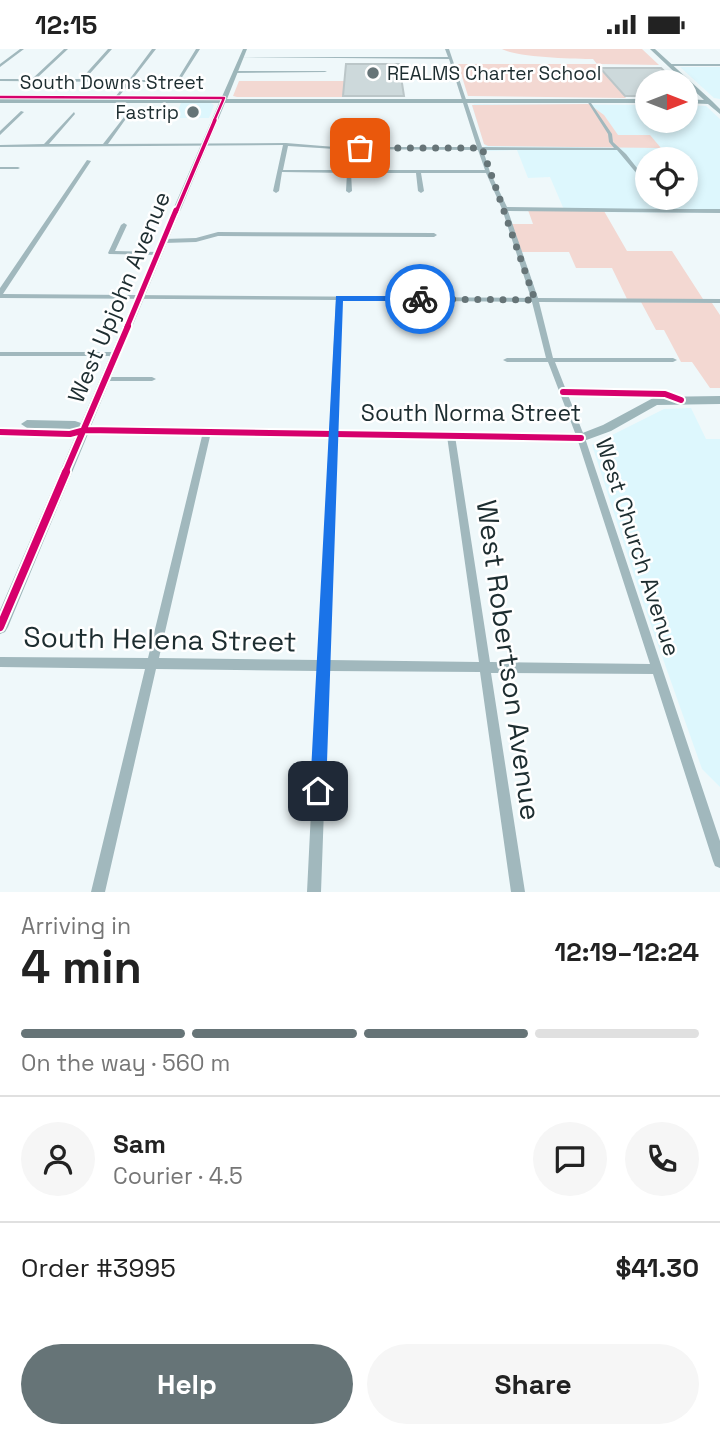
<!DOCTYPE html>
<meta charset="utf-8">
<style>
body{margin:0;font-family:"Space Grotesk",sans-serif;background:#f6f6f6;color:#222;height:100vh;display:flex;flex-direction:column;font-size:26px;white-space:nowrap}
*{box-sizing:border-box;margin:0}
p{font-size:23px;color:#767676}
.icon{flex:none;width:38px;height:38px;fill:none;stroke:currentColor;stroke-width:2;stroke-linecap:round;stroke-linejoin:round}
.map{position:relative;height:843px;overflow:hidden}
.details{display:flex;flex-direction:column;background:#fff;flex:1}
.details>*{flex:none}
.needle{width:46px;rotate:90deg}
.controls{position:absolute;left:635px;top:21px;display:grid;gap:14px}
.controls a{display:grid;place-items:center;width:63px;height:63px;border-radius:50%;background:#fff;box-shadow:0 4px 10px #0003;font-size:35px}
.pin{position:absolute;display:grid;place-items:center;width:60px;height:60px;color:#fff;margin:-30px;border-radius:14px;box-shadow:0 4px 10px #0006}
.courier{position:absolute;display:grid;place-items:center;width:70px;height:70px;margin:-35px;border:5px solid #1a73e8;border-radius:50%;background:#fff;color:#222;box-shadow:0 2px 9px #0007}
.summary em{font-style:normal;font-weight:700}
.summary div{display:flex;flex-direction:column-reverse}
.summary{display:flex;align-items:center;justify-content:space-between;height:119px;padding:0 21px}
h1{font-size:46px;font-weight:700;line-height:52px}
.bar{display:grid;grid-template-columns:repeat(4,1fr);gap:10px 7px;align-content:center;height:84px;padding:0 21px}
.bar i{height:9px;border-radius:5px;background:#e0e0e0}
.bar .current{background:#667477}
.bar p{grid-column:span 4}
.line{display:flex;align-items:center;gap:18px;padding:0 21px;border-top:2px solid #e0e0e0}
.line div{flex:1}
.round{display:grid;place-items:center;flex:none;width:74px;height:74px;border-radius:37px;background:#f6f6f6}
.primary-button{display:flex;gap:14px;margin-top:auto;padding:14px 21px}
.primary-button a{flex:1;height:80px;border-radius:42px;background:#667477;color:#fff;font-size:28px;font-weight:700;line-height:80px;text-align:center}
.primary-button a+a{background:#f6f6f6;color:#222}
.status{display:flex;justify-content:space-between;align-items:center;height:49px;padding:0 35px;background:#fff;direction:ltr}
.status svg{height:19px;fill:currentColor}
.map>svg:first-child{display:block}
</style>
<div class="status"><b>12:15</b><svg viewBox="0 0 49 12"><path d="M0 12V9h3v3zM5 12V6h3v6zM10 12V3h3v9zM15 12V0h3v12zM26 1h20v11H26zM47 4h2v5h-2z"/></svg></div>
<div class="map">
<svg width="720" height="843" viewBox="0 0 720 843">
<rect width="100%" height="100%" fill="#eff8fa"/>
<path fill="#ddf7fd" fill-rule="evenodd" d="M680 18H720V50L714 49Z
M181 54H211L214 56 209 69H175Z
M474 55 647 56 648 72H686V56L706 57 720 70V164L565 163 550 128 528 129 517 101 487 102 472 57ZM648 110H686V149H648Z
M691 359 706 390H720V738L702 720 641 548 592 396 664 360Z"/>
<path fill="#f3d8d2" d="M502 0H642L659 16 598 15 626 49 468 47 458 15H597L593 10C575 10 515 8 502 0Z
M239 32H344V48H237L233 47Z
M589 55 604 66 618 86H650L661 99 488 97 484 95 472 56Z
M528 161 604 162 627 202H672L703 250H627L612 219H576L569 203H521L511 175H533Z
M641 253 712 254 720 266V339H710L692 313H681L664 281H656Z"/>
<path fill="#cdd9db" stroke="#bbc6c8" stroke-width="2" d="M346 15H399L404 47H343Z
M600 19H661L676 33H648V47H625Z"/>
<g fill="none" stroke-linecap="round" stroke-linejoin="round">
<path fill="#a1b8bd" fill-rule="evenodd" d="M20 0H24L0 18V15Z
M64 0H68L36 30H81L108 0H112L85 30 129 31 152 0H156L132 31H177L196 0H200L179 33H131L114 53 112 52 127 33 0 32V30H32Z
M445 0H449L482 98 614 99 609 93 608 85 587 52 589 51 612 85 613 93 626 105 648 133V138L617 101H483L490 123 507 158 662 160 653 149H659L667 160H720V164L508 162 538 249 720 250V254L539 253 553 309H673L677 311 673 313H555L566 341 665 342 684 349 685 351 681 354 664 348 568 346 585 389 720 792V819L715 817 713 812 653 625 491 624 525 843H511L480 623 329 622 321 843H307L318 622 156 620 105 843H91L145 620 0 618V608L148 609 203 383 207 380 211 383 159 609 318 611 336 251 0 249V239L87 111 91 112 3 245 531 249 502 160 486 124H421L424 142 421 144 418 142 416 124H351L352 142 349 144 346 142 347 124 282 123 279 142 276 144 273 142 283 96 0 98V96L44 95 74 63 75 65 49 95H103L128 63 130 64 108 95 286 94 335 98H477L449 10 239 8H448ZM288 97 335 100 478 101 485 121H283ZM342 251 532 253 546 309H507L503 311 507 313H548L577 389 650 615 490 613 455 387 451 384 447 387 479 613 329 611Z
M670 15H720V17H669Z
M234 22H325L327 23 233 24Z
M21 62 24 63 0 86V82Z
M0 118H18L20 119 18 120H0Z
M124 174 127 176 115 202 158 203 161 205 160 206 109 205 108 204 121 176Z
M218 183 434 184 437 186 434 188 218 187 196 193 164 194 161 192 164 190 196 189Z
M0 303H117L121 305 117 307H0Z
M103 328H152L156 330 152 332H106L102 330Z"/>
<path fill="#9db6ba" fill-rule="evenodd" d="M243 0H247L227 50H648V54H225L91 377 580 385 603 376 655 348 720 347V355L657 356 611 382 581 393 88 385 8 578 5 583 0 585V561L75 388 0 387V379L70 381 74 380 27 379 21 375 27 371 75 372 81 374 219 54H0V50H221Z
M650 0H655L712 52 720 60V65L708 55 686 54V50L704 51Z"/>
<g stroke="#fff" stroke-width="4.5">
<path id="cycleway-far4" d="M0 48 224 49
M214 72 224 49"/>
</g>
<g stroke="#fff" stroke-width="6">
<path id="cycleway-far3" d="M176 163 215 71"/>
</g>
<g stroke="#fff" stroke-width="9">
<path id="cycleway-far2" d="M127 278 176 161"/>
</g>
<g stroke="#fff" stroke-width="10">
<path id="cycleway-far1" d="M563 343 665 345 681 351
M0 383 70 385 85 381 581 389
M65 424 128 277"/>
</g>
<g stroke="#fff" stroke-width="12">
<path id="cycleway" d="M0 578 66 423"/>
</g>
<use href="#cycleway-far4" stroke="#d6006c" stroke-width="2.5"/>
<use href="#cycleway-far3" stroke="#d6006c" stroke-width="3.5"/>
<use href="#cycleway-far2" stroke="#d6006c" stroke-width="5"/>
<use href="#cycleway-far1" stroke="#d6006c" stroke-width="6"/>
<use href="#cycleway" stroke="#d6006c" stroke-width="8"/>
</g>
<path fill="#1a73e8" d="M336 247H420L424 250 420 252H343L326 742 324 748 318 751 312 748 310 742Z"/>
<g fill="none" stroke-linecap="round" stroke-linejoin="round">
<path stroke="#667477" stroke-width="7" stroke-dasharray="0 12.6" d="M360 99H482L535 251 420 250"/>
</g>
<g fill="#667477" stroke="#fff" stroke-width="2.5">
<circle cx="373" cy="24" r="7"/>
<circle cx="193" cy="63" r="7"/>
</g>
<g text-anchor="middle" dominant-baseline="central" stroke-width="5" stroke-linejoin="round" paint-order="stroke">
<g font-size="19" fill="#1d2d30" stroke="#fff" text-anchor="start">
<text x="387" y="24">REALMS Charter School</text>
<text x="179" y="63" text-anchor="end">Fastrip</text>
</g>
<g font-size="19" fill="#1d2d30" stroke="#fff">
<text x="112" y="33">South Downs Street</text>
</g>
<g font-size="23" fill="#1d2d30" stroke="#fff">
<text transform="translate(119 248) rotate(-67)">West Upjohn Avenue</text>
<text x="471" y="364">South Norma Street</text>
<text transform="translate(638 498) rotate(72)">West Church Avenue</text>
</g>
<g font-size="28" fill="#1d2d30" stroke="#fff">
<text transform="translate(160 590) rotate(1)">South Helena Street</text>
<text transform="translate(509 611) rotate(82)">West Robertson Avenue</text>
</g>
</g>
</svg>
<div class="controls">
<a><svg class="needle" viewBox="-14 -14 28 28"><path d="M0-13l5 13h-10z" fill="#e53935"/><path d="M0 13l5-13h-10z" fill="#767676"/></svg></a>
<a><svg class="icon" aria-label="locate" viewBox="0 0 24 24"><circle cx="12" cy="12" r="6"/><path d="M12 2v4M12 18v4M2 12h4M18 12h4"/></svg></a>
</div>
<div class="pin" style="left:360px;top:99px;background:#ea580c"><svg class="icon" aria-label="bag" viewBox="0 0 24 24"><path d="M5 8h14l-1 12H6zM9 8a3 3 0 0 1 6 0"/></svg></div>
<div class="pin" style="left:318px;top:742px;background:#1f2937"><svg class="icon" aria-label="home" viewBox="0 0 24 24"><path d="M3 11l9-7 9 7M6 9v11h12V9"/></svg></div>
<div class="courier" style="left:420px;top:250px"><svg class="icon" aria-label="bike" viewBox="0 0 24 24"><circle cx="6" cy="16" r="4"/><circle cx="18" cy="16" r="4"/><path d="M6 16l4-8h5l3 8M10 8l3 8H6M13 5h3"/></svg></div>
</div>
<section class="details">
<div class="summary"><div><h1>4 min</h1><p>Arriving in</p></div><em>12:19–12:24</em></div>
<div class="bar"><i class="current"></i><i class="current"></i><i class="current"></i><i></i><p>On the way · 560 m</p></div>
<div class="line" style="height:126px"><a class="round"><svg class="icon" aria-label="person" viewBox="0 0 24 24"><circle cx="12" cy="8" r="4"/><path d="M4 21q1-7 8-7t8 7"/></svg></a><div><b>Sam</b><p>Courier · 4.5</p></div><a class="round"><svg class="icon" aria-label="chat" viewBox="0 0 24 24"><path d="M4 5h16v11H9l-5 4z"/></svg></a><a class="round"><svg class="icon" aria-label="phone" viewBox="0 0 24 24"><path d="M5 4h4l2 5-3 2q2 4 5 5l2-3 5 2v4C11 20 4 13 5 4z"/></svg></a></div>
<div class="line" style="height:91px"><div>Order #3995</div><b>$41.30</b></div>
<div class="primary-button"><a>Help</a><a>Share</a></div>
</section>
